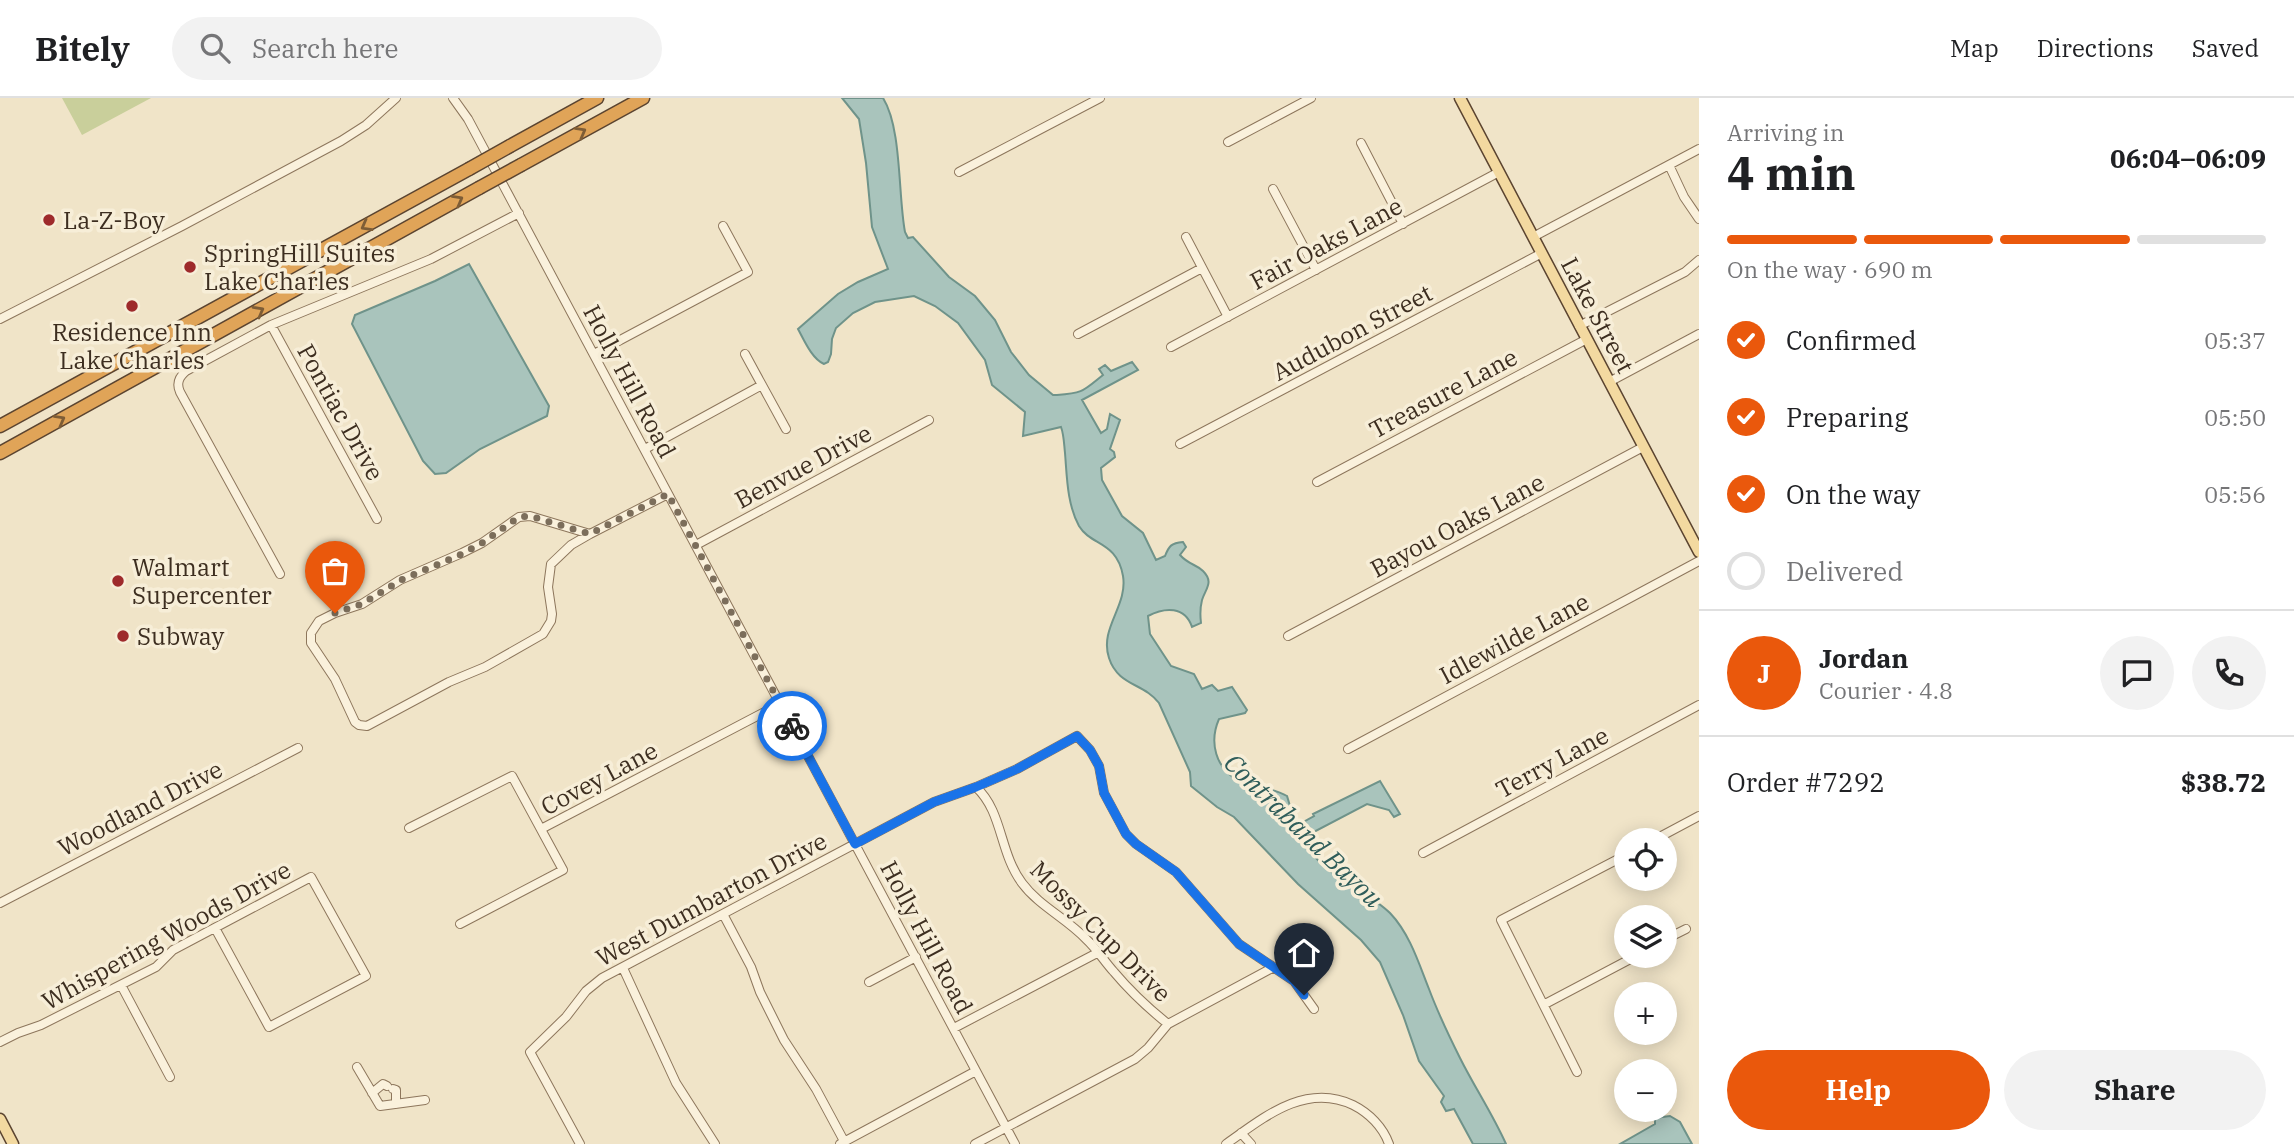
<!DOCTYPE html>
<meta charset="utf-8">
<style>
body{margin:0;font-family:"IBM Plex Serif",serif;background:#f2f2f2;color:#202124;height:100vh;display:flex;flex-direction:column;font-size:26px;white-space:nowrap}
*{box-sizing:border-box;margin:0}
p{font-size:23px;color:#757577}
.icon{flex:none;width:38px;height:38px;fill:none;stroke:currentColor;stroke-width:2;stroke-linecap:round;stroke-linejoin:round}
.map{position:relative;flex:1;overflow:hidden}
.panel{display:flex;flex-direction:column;background:#fff;width:595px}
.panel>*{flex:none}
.controls{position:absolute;left:1614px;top:730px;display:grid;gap:14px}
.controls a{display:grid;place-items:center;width:63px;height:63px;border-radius:50%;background:#fff;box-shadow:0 4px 18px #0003;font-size:35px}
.pin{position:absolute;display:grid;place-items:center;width:60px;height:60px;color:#fff;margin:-72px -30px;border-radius:50% 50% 50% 0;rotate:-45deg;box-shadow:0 0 7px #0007}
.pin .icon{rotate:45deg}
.courier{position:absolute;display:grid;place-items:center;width:70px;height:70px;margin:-35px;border:5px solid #1a73e8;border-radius:50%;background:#fff;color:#222;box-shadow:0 2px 9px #0007}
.head em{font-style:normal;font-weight:700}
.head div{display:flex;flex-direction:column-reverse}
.head{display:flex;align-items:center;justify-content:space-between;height:119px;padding:0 28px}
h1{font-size:46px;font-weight:700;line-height:52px}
.bar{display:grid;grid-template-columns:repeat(4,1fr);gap:10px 7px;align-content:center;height:84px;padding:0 28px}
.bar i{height:9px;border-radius:5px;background:#e0e0e0}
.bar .on{background:#ea580c}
.bar p{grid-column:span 4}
.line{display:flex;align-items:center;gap:18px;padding:0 28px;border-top:2px solid #e0e0e0}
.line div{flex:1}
.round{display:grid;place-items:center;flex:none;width:74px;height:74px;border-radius:37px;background:#f2f2f2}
ol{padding:0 28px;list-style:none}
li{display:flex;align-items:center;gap:21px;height:77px}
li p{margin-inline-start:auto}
li .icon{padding:7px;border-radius:50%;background:#ea580c;color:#fff;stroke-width:4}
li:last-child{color:#757577}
li i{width:38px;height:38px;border:4px solid #e0e0e0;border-radius:50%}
.cta{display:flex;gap:14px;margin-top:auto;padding:14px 28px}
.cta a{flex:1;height:80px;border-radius:42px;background:#ea580c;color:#fff;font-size:28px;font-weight:700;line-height:80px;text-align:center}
.cta a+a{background:#f2f2f2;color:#202124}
header{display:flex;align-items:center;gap:42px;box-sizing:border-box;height:98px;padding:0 35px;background:#fff;border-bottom:2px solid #e0e0e0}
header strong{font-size:33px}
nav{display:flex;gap:38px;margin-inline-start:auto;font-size:24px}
.search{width:490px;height:63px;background:#f2f2f2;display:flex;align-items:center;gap:18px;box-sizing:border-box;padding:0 24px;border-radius:38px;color:#757577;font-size:26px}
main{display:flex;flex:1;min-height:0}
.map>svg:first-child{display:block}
</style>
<header>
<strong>Bitely</strong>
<div class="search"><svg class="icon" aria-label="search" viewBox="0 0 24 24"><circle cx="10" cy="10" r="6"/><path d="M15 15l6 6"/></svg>Search here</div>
<nav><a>Map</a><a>Directions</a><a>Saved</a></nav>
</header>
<main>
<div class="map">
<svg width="1699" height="1046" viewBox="0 0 1699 1046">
<rect width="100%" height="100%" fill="#f0e4c8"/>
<path fill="#c9cf9b" d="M62 0H151L82 37Z"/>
<path fill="#a9c4bc" stroke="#6f938a" stroke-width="2" d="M842 0H883C902 30 898 98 905 134L908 140 913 139 949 179 975 198 995 222 1011 254 1029 277 1053 297H1057C1084 295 1083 293 1103 277L1099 271 1105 267 1111 273 1132 264 1138 272 1082 302 1101 335 1107 331 1110 316 1120 322 1110 351 1114 354 1115 359 1101 370 1102 382 1122 418 1143 435 1156 462 1165 458C1169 448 1171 445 1183 444L1186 449 1180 457C1189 467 1196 466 1203 473 1214 484 1206 490 1202 502 1200 510 1200 517 1201 525L1192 529C1185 508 1165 509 1148 518L1150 536 1171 568 1194 576 1202 591 1212 587 1218 593 1232 589 1247 612 1245 615 1219 621C1209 644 1215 670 1239 683 1254 690 1272 689 1287 698L1290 708 1282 712 1290 726 1296 728 1314 718 1313 716 1380 683 1400 716 1394 719 1389 712 1367 706 1306 738 1304 743C1322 778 1363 789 1390 815 1410 836 1419 866 1429 891 1438 915 1449 938 1460 960 1475 990 1492 1015 1506 1046H1473L1454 1011 1446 1013 1441 1004 1444 998 1419 963 1403 917 1380 864 1361 842 1298 786 1234 719 1217 709 1191 688 1190 674 1159 605C1144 585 1118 588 1109 560 1099 530 1128 508 1123 478 1117 443 1091 448 1079 428 1067 406 1067 379 1065 355 1064 346 1064 337 1061 329L1023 338 1025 314 992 287 985 262 958 225 935 208 914 198 875 204 853 215 836 230 832 241 831 256 828 264 824 266C812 261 804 242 798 231L838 196 858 184 888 171 872 129 866 65 859 21Z
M469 166 549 308 547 318 480 351 446 375 435 376 423 363 352 226 355 217 435 183Z
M1670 1018 1680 1024 1692 1046H1620L1655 1026V1020Z"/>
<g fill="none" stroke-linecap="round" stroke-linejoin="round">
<g stroke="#8d765c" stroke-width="10">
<path id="minor" d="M453 0 468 21 1015 1046
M1228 44 1311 0
M1361 45 1403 126
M1669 67 1684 99 1699 121
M959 74 1100 0
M1273 91 1316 172
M1186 139 1228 219
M1533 139 1699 51
M0 221 182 128 341 43 366 27 396 0
M271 227 377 421
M1579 228 1685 174 1699 162
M1078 236 1202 170
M1171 249 1499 74
M594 256 748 174 723 128
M745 256 786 331
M1609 284 1699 236
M1180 346 1542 155
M645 351 762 287
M1317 384 1587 241
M590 436 571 447 551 466 548 489 552 516 551 523 543 536 485 569 449 584 367 628 359 627 355 624 335 581 311 545V535L319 523 335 515 362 506 400 482 462 455 482 445 519 419 530 418 590 436 668 396
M696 447 929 322
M280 476 180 294C176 285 179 279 186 273L271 227 431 161 519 115
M1288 538 1643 349
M1348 651 1699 463
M976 689C1003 714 999 754 1022 785 1039 808 1066 820 1086 841 1097 851 1104 863 1114 874 1130 893 1148 910 1168 926
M409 730 512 678 563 772 460 826
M541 731 780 606
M1654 742 1699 718
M1423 755 1699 607
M0 805 298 650
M723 816 751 869 760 894 784 942 816 991 844 1043
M1664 842 1686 831
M623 870 676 985 715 1046
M869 884 916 859
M121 887 170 979
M1545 906 1636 858
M954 930 1099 854
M0 944 18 935 41 927 156 869 173 852 311 779 366 878 269 929 215 830
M357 969 380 1008 425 1002
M1577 974 1501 822 1626 757
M393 991 396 992V1006
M372 995 383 986 387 988
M1241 1035 1251 1046
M580 1046 530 954 566 919 586 893 602 880 934 704 976 689 1017 671 1077 638 1090 652 1099 668 1104 695 1126 736 1136 746 1176 774 1239 846 1294 883 1314 911
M840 1046 976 973
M975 1046 1135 961 1148 950 1168 926 1274 869
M1226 1046C1263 1020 1305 984 1353 1007 1369 1015 1383 1029 1389 1046"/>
</g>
<g stroke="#5b4430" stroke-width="13">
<path id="major" d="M1460 0 1699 454
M0 1021 13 1046"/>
</g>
<g stroke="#5b4430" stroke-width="15">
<path id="highway" d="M510 48 597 0
M521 67 643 0
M0 328 469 71
M0 355 479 90"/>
</g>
<use href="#minor" stroke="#faf1dc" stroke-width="8"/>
<use href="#major" stroke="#f3d9a0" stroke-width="10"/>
<use href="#highway" stroke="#e0a458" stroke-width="12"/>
<g stroke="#5b4430" stroke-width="15" stroke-linecap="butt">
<path id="highway-bridge" d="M469 71 510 48
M479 90 521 67"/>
</g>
<use href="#highway-bridge" stroke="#e0a458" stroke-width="12"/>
</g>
<defs><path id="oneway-chevron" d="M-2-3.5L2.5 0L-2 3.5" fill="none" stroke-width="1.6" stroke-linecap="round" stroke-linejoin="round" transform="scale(1.75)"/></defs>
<g stroke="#7e5d36">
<use href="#oneway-chevron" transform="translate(581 34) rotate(-29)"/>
<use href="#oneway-chevron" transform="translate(458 102) rotate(-29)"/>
<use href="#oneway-chevron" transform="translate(366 128) rotate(151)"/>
<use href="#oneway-chevron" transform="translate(259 213) rotate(-29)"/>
<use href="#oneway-chevron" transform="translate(60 322) rotate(-29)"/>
</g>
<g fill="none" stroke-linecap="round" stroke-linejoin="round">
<path stroke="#7c6e5b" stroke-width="7" stroke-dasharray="0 12.6" d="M335 515 362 506 401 482 462 456 482 445 519 419 530 418 590 436 668 396 792 628"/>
<path stroke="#1a73e8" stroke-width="9" d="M792 628 855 746 934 704 976 689 1017 671 1077 638 1090 652 1099 668 1104 695 1126 736 1136 746 1176 774 1239 846 1294 883 1304 897"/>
</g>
<g fill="#9e2a2b" stroke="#f7eed8" stroke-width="2.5">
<circle cx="49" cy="122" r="7"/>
<circle cx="190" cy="169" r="7"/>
<circle cx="132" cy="208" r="7"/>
<circle cx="118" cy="483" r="7"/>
<circle cx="123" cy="538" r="7"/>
</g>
<g text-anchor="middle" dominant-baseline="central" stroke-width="7" stroke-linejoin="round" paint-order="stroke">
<g font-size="24" fill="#3d2e20" stroke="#f7eed8" text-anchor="start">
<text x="63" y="122">La-Z-Boy</text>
<text x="204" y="155">SpringHill Suites<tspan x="204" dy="28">Lake Charles</tspan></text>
<text x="132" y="234" text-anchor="middle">Residence Inn<tspan x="132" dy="28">Lake Charles</tspan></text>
<text x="132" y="469">Walmart<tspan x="132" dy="28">Supercenter</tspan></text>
<text x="137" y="538">Subway</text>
</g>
<g font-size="24" fill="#3d2e20" stroke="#f7eed8">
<text transform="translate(1326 145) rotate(-28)">Fair Oaks Lane</text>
<text transform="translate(1598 217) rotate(62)">Lake Street</text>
<text transform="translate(1352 234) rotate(-28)">Audubon Street</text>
<text transform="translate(630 283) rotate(62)">Holly Hill Road</text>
<text transform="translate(1443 295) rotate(-28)">Treasure Lane</text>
<text transform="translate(341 314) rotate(61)">Pontiac Drive</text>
<text transform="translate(803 368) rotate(-28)">Benvue Drive</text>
<text transform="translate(1457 427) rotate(-28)">Bayou Oaks Lane</text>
<text transform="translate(1514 540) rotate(-28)">Idlewilde Lane</text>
<text transform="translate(1552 664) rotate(-28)">Terry Lane</text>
<text transform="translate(599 680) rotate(-28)">Covey Lane</text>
<text transform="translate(140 710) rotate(-27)">Woodland Drive</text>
<text transform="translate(711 801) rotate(-28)">West Dumbarton Drive</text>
<text transform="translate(1101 833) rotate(45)">Mossy Cup Drive</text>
<text transform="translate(166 837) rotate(-29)">Whispering Woods Drive</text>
<text transform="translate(927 839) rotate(62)">Holly Hill Road</text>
</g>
<g font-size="26" font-style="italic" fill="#2f5d5a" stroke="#f7eed8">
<text transform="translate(1304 732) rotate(44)">Contraband Bayou</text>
</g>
</g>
</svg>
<div class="controls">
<a><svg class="icon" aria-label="locate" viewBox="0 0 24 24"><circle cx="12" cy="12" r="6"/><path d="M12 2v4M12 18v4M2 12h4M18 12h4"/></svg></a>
<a><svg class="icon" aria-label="layers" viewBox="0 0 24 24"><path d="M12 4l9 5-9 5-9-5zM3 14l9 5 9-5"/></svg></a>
<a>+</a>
<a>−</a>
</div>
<div class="pin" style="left:335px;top:515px;background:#ea580c"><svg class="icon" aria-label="bag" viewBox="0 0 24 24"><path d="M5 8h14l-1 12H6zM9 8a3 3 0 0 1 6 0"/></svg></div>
<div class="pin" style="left:1304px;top:897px;background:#1f2937"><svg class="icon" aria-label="home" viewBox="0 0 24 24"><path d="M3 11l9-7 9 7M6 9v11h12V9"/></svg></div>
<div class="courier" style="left:792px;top:628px"><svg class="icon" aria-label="bike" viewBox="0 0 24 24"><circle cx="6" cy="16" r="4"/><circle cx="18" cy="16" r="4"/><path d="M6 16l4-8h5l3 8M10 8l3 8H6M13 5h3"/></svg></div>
</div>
<section class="panel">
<div class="head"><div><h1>4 min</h1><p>Arriving in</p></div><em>06:04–06:09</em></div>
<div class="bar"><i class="on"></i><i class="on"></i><i class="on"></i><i></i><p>On the way · 690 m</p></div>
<ol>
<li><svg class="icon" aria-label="check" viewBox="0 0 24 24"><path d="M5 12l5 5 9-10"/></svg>Confirmed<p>05:37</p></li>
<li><svg class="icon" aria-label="check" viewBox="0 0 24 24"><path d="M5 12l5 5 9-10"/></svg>Preparing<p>05:50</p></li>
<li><svg class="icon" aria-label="check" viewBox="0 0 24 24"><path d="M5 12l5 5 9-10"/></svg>On the way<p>05:56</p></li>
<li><i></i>Delivered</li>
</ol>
<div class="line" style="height:126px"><b class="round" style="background:#ea580c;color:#fff">J</b><div><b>Jordan</b><p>Courier · 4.8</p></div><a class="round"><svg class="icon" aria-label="chat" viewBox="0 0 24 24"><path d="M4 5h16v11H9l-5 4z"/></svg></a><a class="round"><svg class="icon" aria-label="phone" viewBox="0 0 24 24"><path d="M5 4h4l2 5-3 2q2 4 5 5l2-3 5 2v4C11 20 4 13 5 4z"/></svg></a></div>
<div class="line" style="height:91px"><div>Order #7292</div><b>$38.72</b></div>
<div class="cta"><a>Help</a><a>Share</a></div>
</section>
</main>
